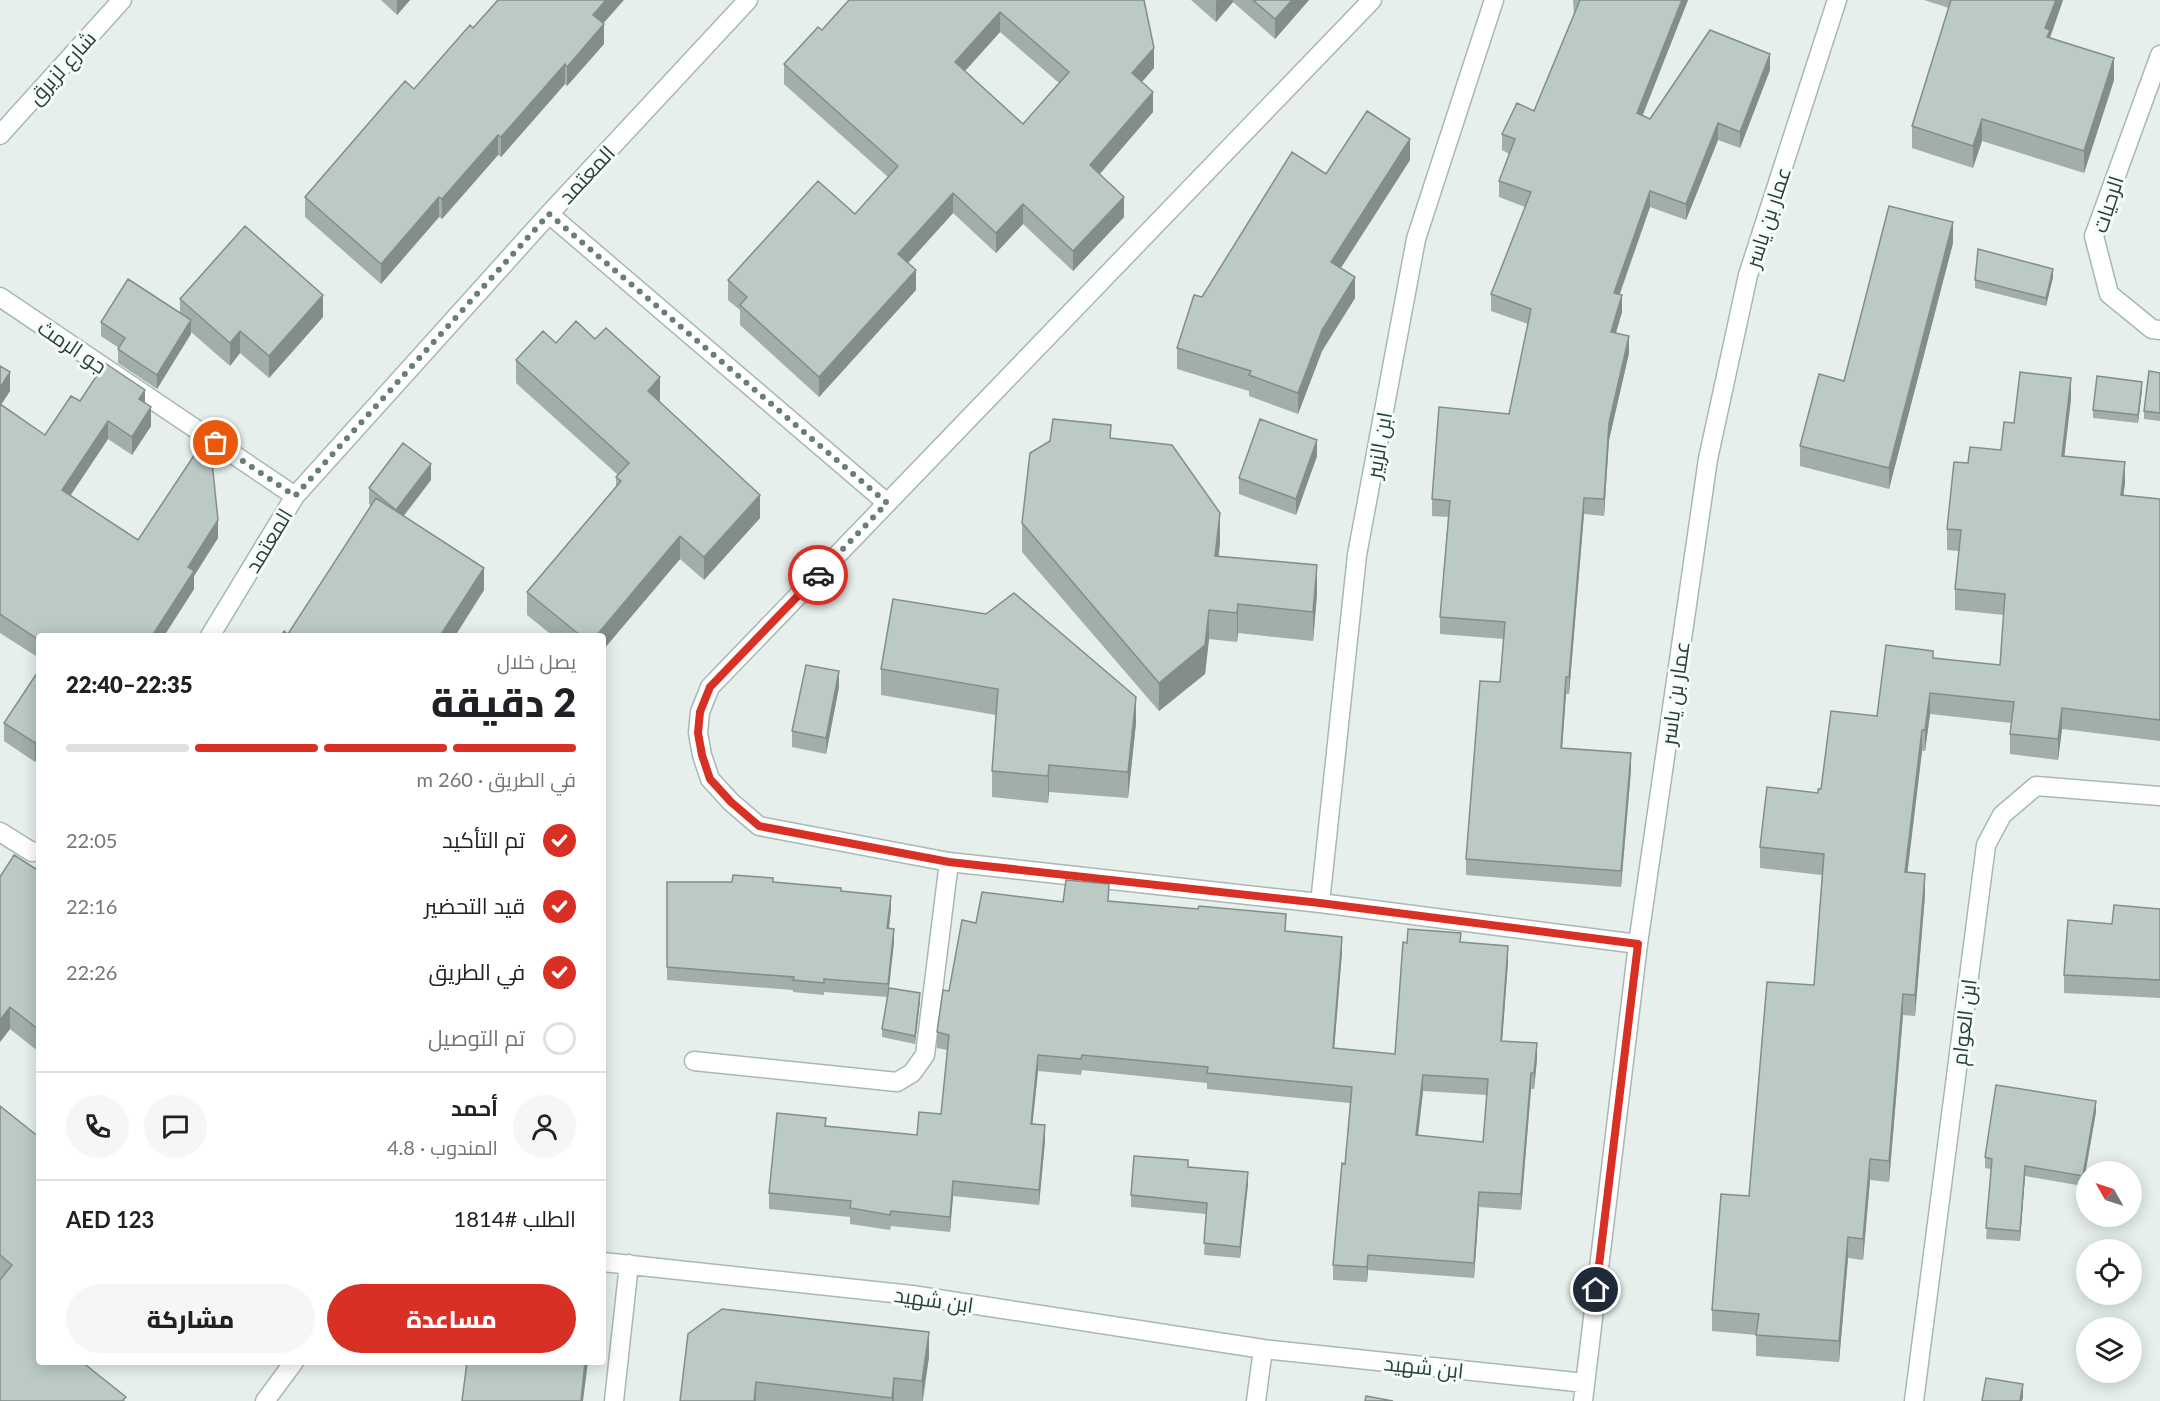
<!DOCTYPE html>
<html lang="ar">
<meta charset="utf-8">
<style>
body{margin:0;font-family:Lato,Cairo,sans-serif;background:#f6f6f6;color:#202124;direction:rtl;height:100vh;display:flex;flex-direction:column;font-size:22px;white-space:nowrap}
*{box-sizing:border-box;margin:0}
p{font-size:20px;color:#757577}
.icon{flex:none;width:33px;height:33px;fill:none;stroke:currentColor;stroke-width:2;stroke-linecap:round;stroke-linejoin:round}
.map{position:relative;flex:1;overflow:hidden;direction:ltr}
.drawer{position:absolute;left:36px;top:633px;width:570px;height:732px;display:flex;flex-direction:column;background:#fff;border-radius:6px;box-shadow:0 3px 15px #0003;direction:rtl}
.drawer>*{flex:none}
.needle{width:39px;rotate:309deg}
.buttons{position:absolute;left:2076px;top:1161px;display:grid;gap:12px}
.buttons a{display:grid;place-items:center;width:66px;height:66px;border-radius:50%;background:#fff;box-shadow:0 3px 15px #0003;font-size:30px}
.pin{position:absolute;display:grid;place-items:center;width:51px;height:51px;color:#fff;margin:-26px;border:3px solid #fff;border-radius:50%;box-shadow:0 2px 6px #0007}
.courier{position:absolute;display:grid;place-items:center;width:60px;height:60px;margin:-30px;border:4px solid #d93025;border-radius:50%;background:#fff;color:#222;box-shadow:0 2px 8px #0007}
.head em{font-style:normal;font-weight:800}
.head div{display:flex;flex-direction:column-reverse}
.head{display:flex;align-items:center;justify-content:space-between;height:102px;padding:0 30px}
h1{font-size:39px;font-weight:800;line-height:45px}
.bar{display:grid;grid-template-columns:repeat(4,1fr);gap:9px 6px;align-content:center;height:72px;padding:0 30px}
.bar i{height:8px;border-radius:4px;background:#e0e0e0}
.bar .on{background:#d93025}
.bar p{grid-column:span 4}
.line{display:flex;align-items:center;gap:15px;padding:0 30px;border-top:2px solid #e0e0e0}
.line div{flex:1}
.round{display:grid;place-items:center;flex:none;width:63px;height:63px;border-radius:32px;background:#f6f6f6}
ol{padding:0 30px;list-style:none}
li{display:flex;align-items:center;gap:18px;height:66px}
li p{margin-inline-start:auto}
li .icon{padding:6px;border-radius:50%;background:#d93025;color:#fff;stroke-width:4}
li:last-child{color:#757577}
li i{width:33px;height:33px;border:3px solid #e0e0e0;border-radius:50%}
.action{display:flex;gap:12px;margin-top:auto;padding:12px 30px}
.action a{flex:1;height:69px;border-radius:36px;background:#d93025;color:#fff;font-size:24px;font-weight:800;line-height:69px;text-align:center}
.action a+a{background:#f6f6f6;color:#202124}
.map>svg:first-child{display:block}
</style>
<div class="map">
<svg width="2160" height="1401" viewBox="0 0 2160 1401">
<rect width="100%" height="100%" fill="#e6efeb"/>
<g fill="none" stroke-linecap="round" stroke-linejoin="round">
<g stroke="#a8b8b2" stroke-width="21">
<path id="minor" d="M1372 0 710 687 700 712 698 733 702 755 710 779 731 802 759 826 949 862 1320 903 1638 944
M2160 55 2094 236 2109 294 2152 329 2160 330
M0 135 122 0
M549 214 887 503
M0 297 295 496
M210 636 295 496 549 214 748 0
M0 832 32 852 39 851
M1320 903 1357 555 1416 239 1494 0
M694 1061 897 1082 912 1073 925 1055 949 862
M603 1262 912 1295 1263 1349 1585 1383
M265 1401 294 1362
M614 1401 629 1264
M1256 1401 1263 1349
M1583 1401 1638 944 1708 459 1748 275 1837 0
M1914 1401 1986 845 2002 815 2036 786 2160 796"/>
</g>
<use href="#minor" stroke="#fff" stroke-width="18"/>
</g>
<path fill="#a1aea9" fill-rule="evenodd" d="M381 0H410L397 15Z
M849 0H1144L1154 68 1142 82 1153 112 1100 174 1124 217 1073 271 1023 224 996 253 953 213 908 263 916 290 819 397 740 325V310L728 300V280L855 214 888 177 784 84V64L822 30ZM1000 32 1059 83 1023 124 965 71Z
M1191 0H1309L1275 39 1233 2 1216 22Z
M1573 0H1688L1643 115 1650 119 1770 70 1740 148 1718 140 1686 220 1650 207 1620 294 1622 312 1616 333 1629 353 1609 440 1604 516 1584 514 1569 694H1566L1562 748 1631 770 1621 887 1466 875V859L1500 682 1504 639 1440 634V617L1448 517 1432 516V499L1509 414 1528 324 1491 311V294L1525 207 1499 197V181L1509 154 1502 150V134L1534 111 1574 15Z
M1924 0H2063L2050 38 2114 80 2084 173 1982 141 1973 168 1912 148V126L1949 8Z
M603 24 604 44 567 86 565 84 501 157 498 155 442 219 439 217 381 284 305 217V197L414 89 473 28Z
M1410 160 1341 268 1355 298 1322 351 1298 414 1249 396V391L1177 369V348L1202 297 1326 174Z
M1953 243 1889 489 1800 466V446L1844 381Z
M2053 277 2046 306 1975 288V280Z
M180 299 323 317 269 378 240 353 230 366 191 332 157 389 118 363V349L119 348 101 336V322L180 312Z
M556 343 660 400 659 402 760 518 704 580 680 559 603 650V636H553L527 615V592L616 487V477L618 475 516 383V360Z
M0 366 10 391 1 405 45 435 80 401 145 403 151 426 132 455 108 439 70 496 138 540 218 538 194 576V589L164 636H39V658L0 633Z
M2160 373V421L2144 419V411Z
M2142 390 2138 423 2093 418V410Z
M2071 399 2064 456 2125 483 2123 495 2160 499V741L2062 729 2058 760 2010 754V734L2012 723 1930 714 1925 751H1922L1907 873 1925 895 1915 1016 1903 1015 1889 1182 1870 1180 1863 1260 1848 1258 1839 1362 1756 1356V1335L1712 1331V1310L1749 1196 1814 985 1822 875 1760 868V847L1821 789 1877 716 1933 658 2000 665 2004 615 1955 610V589L1959 551 1947 550V529L1968 463 2001 450 2014 423Z
M1111 438 1220 542 1219 556 1317 594 1313 641 1238 633 1237 642 1209 639 1205 674 1159 711 1022 552V523Z
M1317 456 1296 515 1239 494V478Z
M431 480 404 516 484 590 455 636H281L288 634 371 506 369 504V488Z
M893 599 1136 723 1128 798 1049 792 1048 803 992 797V771L996 715 881 695V669Z
M39 670V755L35 762 4 741V723Z
M839 687 826 754 792 747V731Z
M39 871V1052L10 1029 0 1042V877Z
M667 882H773L841 891 891 909 889 929 894 942 888 995 920 1001 915 1044 882 1037V1029L887 997 824 992V995L793 992V990L667 980Z
M1109 901 1286 931 1342 952 1334 1049 1395 1054 1461 942 1508 962 1502 1041 1537 1059 1534 1089H1531L1521 1210 1479 1207 1474 1278 1368 1270 1367 1282 1333 1280V1265L1345 1164 1350 1103 1207 1089V1083L1082 1070 1081 1075 1038 1071 1032 1124 1045 1141 1039 1205 953 1196 950 1232 891 1226 890 1230 850 1224V1217L769 1209V1193L826 1126 917 1135 941 1114 947 1050 937 1048V1032L949 991 976 923 1063 902ZM1423 1091 1487 1095 1483 1142 1418 1136Z
M2160 909V998L2064 993V975Z
M0 1106 39 1362 126 1401H0L1 1279 0 1278Z
M2096 1112 2083 1186 2025 1176 2020 1241 1986 1239 1991 1169 1985 1168V1157Z
M1188 1167 1248 1184 1240 1258 1204 1255 1206 1214 1131 1207V1195Z
M722 1309 929 1357 923 1401H680Z"/>
<path fill="#838d89" d="M397 0H410L397 15Z
M606 0H624L593 35V15Z
M1217 0H1233V2L1216 22V2Z
M1292 0H1309L1275 39V19Z
M1682 0H1688L1637 129V113Z
M2056 0H2063L2050 37V51L2045 28Z
M1000 12V32L955 82V62Z
M604 24V44L567 86V67Z
M1154 48V68L1132 93V73Z
M1770 54V70L1740 148V132Z
M2114 58V80L2084 173V151Z
M565 64V84L501 157V137Z
M1153 92V112L1090 185V165Z
M1982 119V141L1973 168V146Z
M1718 123V140L1686 220V204Z
M498 135V155L442 219V199Z
M1410 139V160L1331 283V262Z
M1650 191V207L1614 309V293Z
M953 193V213L898 274V254Z
M439 197V217L381 284V264Z
M1124 197V217L1073 271V251Z
M1023 204V224L996 253V233Z
M1953 222V243L1889 489V468Z
M2053 269V277L2046 306V298Z
M916 270V290L819 397V377Z
M1355 277V298L1322 351 1298 414V393L1322 330Z
M323 295V317L269 378V356Z
M1622 295V312L1611 349V332Z
M191 320V334L157 389V375Z
M240 331V353L230 366V343Z
M1629 336V353L1609 440 1604 516V499L1609 423Z
M10 372V391L0 406V388Z
M660 377V400L648 414V391Z
M2071 378V399L2062 477V456Z
M2142 382V390L2138 423V415Z
M145 390V408L139 399Z
M151 407V426L132 455V437Z
M108 421V439L62 508V490Z
M1317 440V456L1296 515V499Z
M2125 462V483L2121 515V495Z
M431 464V480L396 525V510Z
M760 495V518L704 580V557Z
M1584 498V514L1569 694V677Z
M1220 513V542L1215 585V556Z
M218 520V538L194 576V589L164 636H152L188 567Z
M680 536V559L603 650V636H596Z
M1317 565V594L1313 641V612Z
M484 568V590L455 636H440Z
M1238 604V633L1237 642V613Z
M1209 610V639L1205 674 1159 711V683Z
M839 671V687L826 754V738Z
M1566 677V694L1561 764V748Z
M1930 693V714L1925 751V730Z
M1136 697V723L1128 798V772Z
M2062 708V729L2058 760V739Z
M1922 730V751L1905 893V872Z
M39 737V755L35 762V743Z
M1631 753V770L1621 887V871Z
M1049 765V792L1048 803V776Z
M1925 874V895L1915 1016V995Z
M891 896V909L887 941V928Z
M894 929V942L888 997V984Z
M1342 937V952L1333 1064V1048Z
M1508 946V962L1501 1056V1041Z
M920 993V1001L915 1044V1036Z
M1903 994V1015L1889 1182V1161Z
M10 1007V1029L0 1042V1020Z
M1537 1043V1059L1534 1089V1073Z
M1038 1055V1071L1031 1139V1124Z
M1531 1073V1089L1521 1210V1194Z
M1423 1075V1091L1416 1151V1135Z
M2096 1101V1112L2083 1186V1176Z
M1045 1125V1141L1039 1205V1190Z
M1870 1159V1180L1863 1260V1239Z
M2025 1166V1176L2020 1241V1231Z
M1248 1172V1184L1240 1258V1247Z
M953 1181V1196L950 1232V1217Z
M1479 1192V1207L1474 1278V1263Z
M1848 1237V1258L1839 1362V1341Z
M1368 1255V1270L1367 1282V1267Z
M929 1332V1357L922 1401V1381Z
M585 1362H588L583 1401H581Z
M894 1378V1401H892V1398Z
M756 1382V1401H754Z
M2023 1384V1398L2022 1401H2020Z"/>
<path fill="#bbcac4" stroke="#838d89" stroke-width="1.5" fill-rule="evenodd" d="M498 0H606L593 15 604 24 567 67 565 64 501 137 498 135 442 199 439 197 381 264 305 197 405 81 414 89 470 25 473 28Z
M849 0H1144L1154 48 1132 73 1153 92 1090 165 1124 197 1073 251 1023 204 996 233 953 193 898 254 916 270 819 377 740 305 747 297 728 280 818 181 855 214 898 166 784 64 818 27 822 30ZM1000 12 1069 72 1023 124 955 62Z
M1253 0H1292L1275 19Z
M1579 0H1682L1637 113 1650 119 1710 30 1770 54 1740 132 1718 123 1686 204 1650 191 1614 293 1622 295 1611 332 1629 336 1609 423 1604 499 1584 498 1569 677H1566L1561 748 1631 753 1621 871 1466 859 1480 681 1500 682 1505 622 1440 617 1450 501 1432 499 1439 407 1509 414 1531 309 1491 294 1531 192 1499 181 1515 139 1502 134 1517 103 1534 111 1580 0Z
M1951 0H2056L2045 28 2050 30 2047 37 2114 58 2084 151 1982 119 1973 146 1912 126Z
M1367 111 1410 139 1331 262 1355 277 1322 330 1298 393 1249 375 1251 371 1177 348 1194 295 1202 297 1292 152 1326 174Z
M1889 206 1953 222 1889 468 1800 446 1819 374 1844 381Z
M245 226 323 295 269 356 240 331 230 343 180 299Z
M1978 249 2053 269 2046 298 1975 280Z
M128 279 191 320 157 375 118 349 125 338 101 322Z
M576 321 595 339 606 328 660 377 648 391 760 495 704 557 680 536 596 636H581L527 592 621 481 616 477 629 463 516 360 543 331 556 343Z
M105 363 145 390 139 399 151 407 132 437 108 421 62 490 138 540 209 433 218 520 188 567 194 571 152 636H39V640L0 614V404L45 435 71 396 80 401Z
M0 366 10 372 0 388Z
M2149 371 2160 373V413L2144 411Z
M2020 372 2071 378 2062 456 2125 462 2121 495 2160 499V720L2062 708 2058 739 2010 734 2014 702 1930 693 1925 730H1922L1905 872 1925 874 1915 995 1903 994 1889 1161 1870 1159 1863 1239 1848 1237 1839 1341 1756 1335 1759 1314 1712 1310 1721 1194 1749 1196 1767 982 1814 985 1824 854 1760 847 1767 787 1818 793V789H1821L1831 711 1877 716 1886 645 1933 651V658L2000 665 2005 594 1955 589 1961 530 1947 529 1954 462 1968 463 1970 447 2001 450 2004 422 2014 423Z
M2097 376 2142 382 2138 415 2093 410Z
M1053 419 1111 425 1110 438 1172 445 1220 513 1215 556 1317 565 1313 612 1238 604 1237 613 1209 610 1205 645 1159 683 1022 523 1030 453 1050 441Z
M1260 419 1317 440 1296 499 1239 478Z
M403 443 431 464 396 510 369 488Z
M376 498 484 568 440 636H281L284 631 288 634Z
M1014 593 1136 697 1128 772 1049 765 1048 776 992 771 998 689 881 669 893 599 986 614Z
M806 665 839 671 826 738 792 731Z
M39 670V737L35 743 4 723Z
M14 855 39 871V1030L10 1007 0 1020V877Z
M733 875 773 878V882L841 888V891L891 896 887 928 894 929 888 984 824 979V983L793 980 794 977 667 967V882H732Z
M1066 880 1109 884 1108 901 1198 909 1199 906 1286 914 1285 931 1342 937 1333 1048 1395 1054 1403 942 1407 943 1408 929 1461 933 1460 942 1508 946 1501 1041 1537 1043 1534 1073H1531L1521 1194 1479 1192 1474 1263 1368 1255 1367 1267 1333 1265 1342 1163 1345 1164 1352 1087 1207 1073 1208 1067 1082 1055 1081 1059 1038 1055 1031 1124 1045 1125 1039 1190 953 1181 950 1217 891 1211 890 1215 850 1208 851 1201 769 1193 777 1113 826 1118 825 1126 917 1135 919 1112 941 1114 949 1035 937 1032 943 990 949 991 962 920 976 923 982 892 1063 902ZM1423 1075 1488 1079 1483 1142 1416 1135Z
M2114 905 2160 909V980L2064 975 2068 920 2112 924Z
M889 988 920 993 915 1036 882 1029Z
M1996 1085 2096 1101 2083 1176 2025 1166 2020 1231 1986 1228 1992 1159 1985 1157Z
M0 1106 39 1137V1362H82L126 1397 122 1401H0V1280L12 1265 0 1255Z
M1134 1156 1188 1160V1167L1248 1172 1240 1247 1204 1243 1207 1203 1131 1195Z
M722 1309 929 1332 922 1381 894 1378 892 1398 756 1382 754 1401H680L688 1334Z
M467 1362H585L581 1401H462Z
M1986 1378 2023 1384 2020 1401H1982Z
M1366 1396 1393 1401H1365Z"/>
<g fill="none" stroke-linecap="round" stroke-linejoin="round">
<path stroke="#687f78" stroke-width="6" stroke-dasharray="0 10.8" d="M216 443 295 496 549 214 887 503 818 575"/>
<path stroke="#d93025" stroke-width="8" d="M818 575 710 687 700 712 698 733 702 755 710 779 731 802 759 826 949 862 1320 903 1638 944 1596 1290"/>
</g>
<g text-anchor="middle" dominant-baseline="central" stroke-width="6" stroke-linejoin="round" paint-order="stroke">
<g font-size="21" fill="#24423a" stroke="#f7fbf9">
<text transform="translate(61 67) rotate(-48)">شارع لزيرق</text>
<text transform="translate(586 174) rotate(-47)">المعتمد</text>
<text transform="translate(2107 204) rotate(-72)">الرحيات</text>
<text transform="translate(1767 217) rotate(-72)">عمار بن ياسر</text>
<text transform="translate(73 346) rotate(34)">جو الرمث</text>
<text transform="translate(1378 445) rotate(-80)">ابن الزبير</text>
<text transform="translate(268 540) rotate(-59)">المعتمد</text>
<text transform="translate(1674 693) rotate(-82)">عمار بن ياسر</text>
<text transform="translate(1963 1022) rotate(-83)">ابن العوام</text>
<text transform="translate(934 1299) rotate(8)">ابن شهيد</text>
<text transform="translate(1424 1366) rotate(6)">ابن شهيد</text>
</g>
</g>
</svg>
<div class="buttons">
<a><svg class="needle" viewBox="-14 -14 28 28"><path d="M0-13l5 13h-10z" fill="#e53935"/><path d="M0 13l5-13h-10z" fill="#757577"/></svg></a>
<a><svg class="icon" aria-label="locate" viewBox="0 0 24 24"><circle cx="12" cy="12" r="6"/><path d="M12 2v4M12 18v4M2 12h4M18 12h4"/></svg></a>
<a><svg class="icon" aria-label="layers" viewBox="0 0 24 24"><path d="M12 4l9 5-9 5-9-5zM3 14l9 5 9-5"/></svg></a>
</div>
<div class="pin" style="left:216px;top:443px;background:#ea580c"><svg class="icon" aria-label="bag" viewBox="0 0 24 24"><path d="M5 8h14l-1 12H6zM9 8a3 3 0 0 1 6 0"/></svg></div>
<div class="pin" style="left:1596px;top:1290px;background:#1f2937"><svg class="icon" aria-label="home" viewBox="0 0 24 24"><path d="M3 11l9-7 9 7M6 9v11h12V9"/></svg></div>
<div class="courier" style="left:818px;top:575px"><svg class="icon" aria-label="car" viewBox="0 0 24 24"><path d="M5 17H2v-5l4-1 3-4h7l3 4 3 1v5h-3M9 17h6M6 11h13"/><circle cx="7" cy="17" r="2"/><circle cx="17" cy="17" r="2"/></svg></div>
<section class="drawer">
<div class="head"><div><h1>2 دقيقة</h1><p>يصل خلال</p></div><em>22:35–22:40</em></div>
<div class="bar"><i class="on"></i><i class="on"></i><i class="on"></i><i></i><p>في الطريق · 260 m</p></div>
<ol>
<li><svg class="icon" aria-label="check" viewBox="0 0 24 24"><path d="M5 12l5 5 9-10"/></svg>تم التأكيد<p>22:05</p></li>
<li><svg class="icon" aria-label="check" viewBox="0 0 24 24"><path d="M5 12l5 5 9-10"/></svg>قيد التحضير<p>22:16</p></li>
<li><svg class="icon" aria-label="check" viewBox="0 0 24 24"><path d="M5 12l5 5 9-10"/></svg>في الطريق<p>22:26</p></li>
<li><i></i>تم التوصيل</li>
</ol>
<div class="line" style="height:108px"><a class="round"><svg class="icon" aria-label="person" viewBox="0 0 24 24"><circle cx="12" cy="8" r="4"/><path d="M4 21q1-7 8-7t8 7"/></svg></a><div><b>أحمد</b><p>المندوب · 4.8</p></div><a class="round"><svg class="icon" aria-label="chat" viewBox="0 0 24 24"><path d="M4 5h16v11H9l-5 4z"/></svg></a><a class="round"><svg class="icon" aria-label="phone" viewBox="0 0 24 24"><path d="M5 4h4l2 5-3 2q2 4 5 5l2-3 5 2v4C11 20 4 13 5 4z"/></svg></a></div>
<div class="line" style="height:78px"><div>الطلب #1814</div><b>AED 123</b></div>
<div class="action"><a>مساعدة</a><a>مشاركة</a></div>
</section>
</div>
